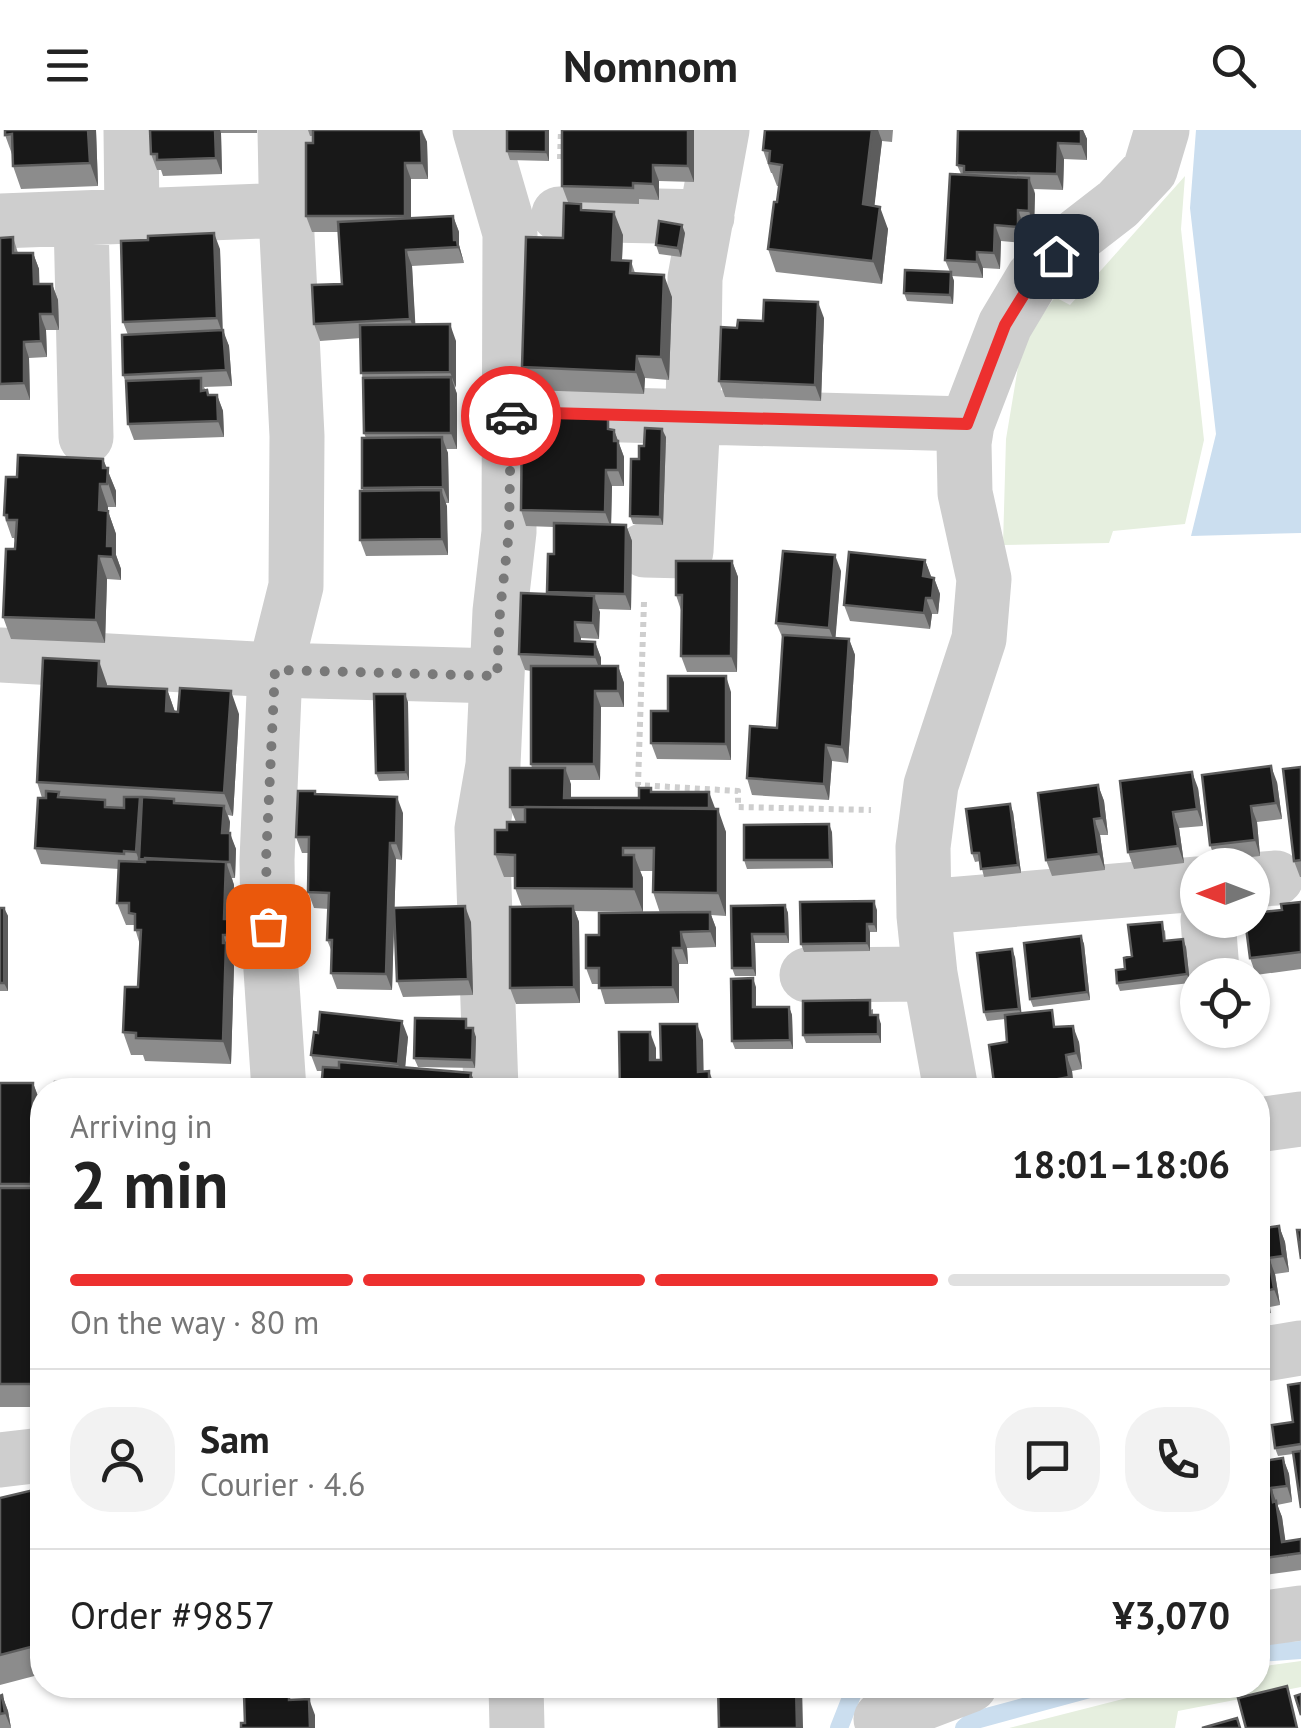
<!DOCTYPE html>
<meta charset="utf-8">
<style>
body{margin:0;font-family:"PT Sans",sans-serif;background:#f2f2f2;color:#222;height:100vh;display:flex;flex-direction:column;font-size:38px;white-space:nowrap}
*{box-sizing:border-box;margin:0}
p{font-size:32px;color:#767676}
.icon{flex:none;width:55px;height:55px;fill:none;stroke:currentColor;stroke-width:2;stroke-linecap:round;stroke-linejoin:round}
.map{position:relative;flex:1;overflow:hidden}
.panel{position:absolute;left:30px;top:948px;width:1240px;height:620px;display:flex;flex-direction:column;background:#fff;border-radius:40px;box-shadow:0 2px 8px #0004}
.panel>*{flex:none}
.needle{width:65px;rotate:270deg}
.controls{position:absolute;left:1180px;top:718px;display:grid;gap:20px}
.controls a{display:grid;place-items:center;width:90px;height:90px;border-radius:50%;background:#fff;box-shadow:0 2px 8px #0004;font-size:50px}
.pin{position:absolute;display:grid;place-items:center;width:85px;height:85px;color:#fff;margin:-42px;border-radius:20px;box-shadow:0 5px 15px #0006}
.courier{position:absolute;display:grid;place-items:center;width:100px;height:100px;margin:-50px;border:8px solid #ed302f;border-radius:50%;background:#fff;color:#222;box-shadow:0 2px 12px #0007}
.summary em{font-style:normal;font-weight:700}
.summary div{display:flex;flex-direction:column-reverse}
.summary{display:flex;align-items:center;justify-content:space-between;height:170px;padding:0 40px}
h1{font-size:65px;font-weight:700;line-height:75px}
.bar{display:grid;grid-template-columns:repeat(4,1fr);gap:15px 10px;align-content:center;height:120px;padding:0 40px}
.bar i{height:12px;border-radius:8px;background:#e0e0e0}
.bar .active{background:#ed302f}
.bar p{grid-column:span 4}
.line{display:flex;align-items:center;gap:25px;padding:0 40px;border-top:2px solid #e0e0e0}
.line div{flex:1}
.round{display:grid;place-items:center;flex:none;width:105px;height:105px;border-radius:40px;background:#f2f2f2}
header{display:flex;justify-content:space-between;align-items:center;height:130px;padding:0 40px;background:#fff;font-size:45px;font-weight:700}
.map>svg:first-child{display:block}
</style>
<header><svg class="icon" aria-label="menu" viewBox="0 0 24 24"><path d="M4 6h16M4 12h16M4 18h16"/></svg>Nomnom<svg class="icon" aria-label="search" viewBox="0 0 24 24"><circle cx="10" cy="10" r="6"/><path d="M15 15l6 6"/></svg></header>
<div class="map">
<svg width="1301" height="1598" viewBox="0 0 1301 1598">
<rect width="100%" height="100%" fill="#fff"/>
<path fill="#e6efdf" d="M1185 46 1181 99 1204 310 1185 394 1113 401 1109 413 1003 415 1006 309 1022 213 1055 167 1070 175Z
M1301 1531V1557L1178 1581 1175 1598H1009L1178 1555H1258V1537Z"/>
<path fill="#cbdeef" d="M1196 0H1301V403L1191 406 1216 304 1190 78Z"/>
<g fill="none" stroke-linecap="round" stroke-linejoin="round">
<path stroke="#cbdeef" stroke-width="18" d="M1258 1523 1301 1520
M839 1598 856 1555
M964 1598 972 1591 1104 1555"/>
<path stroke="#cecece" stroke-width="6" stroke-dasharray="5 5" stroke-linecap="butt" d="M560 29 561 0
M644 472 638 655 738 661V677L871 680"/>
<path stroke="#cecece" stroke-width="55" d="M131 0 132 86
M480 0 510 103 509 402 500 481 493 635 482 699 491 960
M559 84 707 87
M81 88 86 307
M0 91 286 80
M511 282 967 294
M645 420 686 421 693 286 695 148 722 0
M0 525 275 540 497 546
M1252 750 1276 748
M924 777 1198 754
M1208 790 1212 841
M807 845 930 844
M279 960 268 795 267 730 275 540 296 456 297 306 287 105 285 0
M951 960 930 844 924 786 923 717 931 655 979 509 984 449 965 363 964 313 967 294 1005 195 1033 148 1078 105 1118 74 1150 40 1162 0
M1258 995 1301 989
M1258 1225 1301 1218
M0 1330 42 1325
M1258 1489 1301 1483
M516 1555 517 1598
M881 1589 970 1555"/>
</g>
<path fill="#8c8c8c" d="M96 0 98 56 21 59 13 36V27L5 5Z
M150 0H257V3H221L222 44 163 46 161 40H157L151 24Z
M308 0H422L427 12 428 49H411V88L453 86 459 102V115L464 133 412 136 415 195 456 211 455 258 457 264V319H446L448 323 449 373H446L448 425 366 426 360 410 366 308 364 303 361 208 320 211 314 194 342 154 339 102H312L306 86 313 13V6H310Z
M549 0V31L510 30 507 21Z
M694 0V52L659 51V70L639 69V74L568 72 562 56Z
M765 0H893L892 12 882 11 874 76 888 99 882 154 776 142 768 119 779 56H777L772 43H771L763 20Z
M958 0H1083L1087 9V30L1064 29 1063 60 1034 59 1035 64 1034 97 1024 96 1023 113 1001 111 1000 139 983 138V148L952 146 954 151 953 174 907 171 904 163 950 142 945 130 961 44 957 35Z
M584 80 623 105 622 131H631L635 143 672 167 669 250 645 248 644 264 530 260 522 237 563 108Z
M685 103 681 127 659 124 656 115Z
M13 107 18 123H33L39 139V154H52L58 170 59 200H46L47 227 29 228 30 270H0V108Z
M220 119 222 200 229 216 232 256 204 257 208 265H217L223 281 224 307 134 310 128 294 126 253 123 245 128 205 123 192Z
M824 188 821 271 725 267 719 251 737 198 763 191Z
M612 299 614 300 624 327V356H612L611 395H626L632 411 631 480 598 479 599 509 581 508V512H595L601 528V536H618L624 553V577H601L600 650H570L571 668H639L652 662 715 679 726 702V786L711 785 716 798V817L687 818 688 834H679V873L605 874 599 854H592L586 838 599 805 660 783 653 762V741H640L643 748V782L575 781 579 792 580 873 516 874 510 858 522 777 515 758V747H504L495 724 507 700 516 692 510 677 532 638 531 634V541L525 540 519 524 548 464 547 462 554 424V397L526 396 521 380Z
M666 307 663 395 633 394 630 386 639 329 644 316Z
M103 329 116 361V377H108V381L116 404V425L121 439V450L107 449 105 513 11 509 3 487 15 411 14 408H12L4 385 17 347Z
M925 430 931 447 934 448 940 464 938 484H932L930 499 850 491 844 475Z
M732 431 738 447 737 542H687L681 526V480L676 465Z
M841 441 835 508 849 509 855 525 848 633 832 631 829 670 752 665 747 648 777 598 783 509 776 493Z
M107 554V556L167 559 175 582 239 584 233 686 228 685 230 692 229 703 236 719 235 748H232L234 755 233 802 236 811 235 828H231L234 836 231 934 145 931 143 925H131L123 902 138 857 140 815 134 795H126L117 773 119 739 41 734 35 718 42 668 37 652Z
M731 562V630L657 629 651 613 668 581Z
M408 572 409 650 379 651 376 643Z
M1301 637V747H1300L1294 731Z
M1277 652 1282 689 1257 692 1260 726 1216 731 1210 715Z
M1098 655 1104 671 1108 705H1100L1105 740 1052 746 1046 730Z
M1198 658 1203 696 1179 698 1184 733 1134 739 1128 722Z
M315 661 316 664 403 683 402 730 396 729 392 860 337 859 331 843 332 822 327 810 329 779 314 778 308 762 309 723H302L296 707Z
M1013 682 1021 743 984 747 980 731 975 732 972 723Z
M832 702 833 738 747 739 744 730Z
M1301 772V839L1256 845 1250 828Z
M785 775 788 783 789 813H755L756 846H735L732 838 731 776Z
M0 778H4L8 786V861H0Z
M877 780V802H870V821L804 822 801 814Z
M471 792 473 865 403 867 397 851Z
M1165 800 1166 811 1186 817 1190 853 1120 861 1117 853 1132 826Z
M1081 806 1084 814 1090 870 1033 877 1030 869Z
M1015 827 1021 883 1058 897 1079 912 1082 939 1072 941 1074 960H996L994 953 1007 912 1005 889 987 891 984 882Z
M756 857V877H789L792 885 793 919H735L732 911Z
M873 879V885L881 894V913H806L803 905Z
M469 898 476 907 475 938 418 937 414 928Z
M408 907 405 937 471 943 477 960H321L323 941H317L311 925Z
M0 953H33L39 969 37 1066 42 1081 40 1277H0Z
M1279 1096 1285 1112 1289 1142 1275 1144 1280 1175 1270 1177 1271 1183 1258 1185V1099Z
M1301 1253V1378L1293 1324 1278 1326 1275 1318 1293 1292Z
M1258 1296 1264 1331 1283 1328 1289 1344 1292 1372 1277 1375 1282 1387 1285 1411 1301 1409V1440L1258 1446Z
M42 1358V1544L0 1555V1368Z
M2 1565 8 1581 11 1598H0V1566Z"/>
<path fill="#5d5d5d" d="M88 0H96L98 56 90 33Z
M215 0H220L221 3 222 44 216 28Z
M421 0 427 12 428 49 422 33Z
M546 0H549V31L546 22Z
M688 0H694V52L688 36Z
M872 0H878L882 11 872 97 863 74Z
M1081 0H1083L1087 9V30L1081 14Z
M1058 13 1064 29 1063 60 1057 44Z
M405 33 411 49V102L405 86Z
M653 35 659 51V70L653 54Z
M1029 48 1035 64 1034 97 1029 81Z
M880 77 888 99 882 154 873 131Z
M1018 80 1024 96 1023 113 1018 97Z
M614 82 623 105 621 153 612 130Z
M453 86 459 102V115L464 133 458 117 454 110Z
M682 95 685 103 681 127 678 118Z
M995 95 1001 111 1000 139 994 123Z
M214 103 220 119 223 205 217 188Z
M406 120 412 136 416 205 410 189Z
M977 122 983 138V148L977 132Z
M33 123 39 139 40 170 34 154Z
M951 142 954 151 953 174 950 165Z
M664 145 672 167 669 250 661 227Z
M52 154 58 170 59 200 53 184Z
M818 172 824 188 821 271 815 255Z
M40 184 46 200 47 227 41 211Z
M450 194 456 211V258L450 242Z
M223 200 229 216 232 256 226 240Z
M24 212 29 228 30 270 24 253Z
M637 226 645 248 644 264 636 242Z
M451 247 457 264V319L451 303Z
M217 265 223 281 224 307 218 291Z
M662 299 666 307 663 395 660 387Z
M614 300 624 327V356L618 340 614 311Z
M442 307 448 323 449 373 443 357Z
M103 329 116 361V377L103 338Z
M606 340 612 356 611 398 605 382Z
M100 354 108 377 107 403 99 380Z
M441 360 447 376 448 425 442 409Z
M108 381 116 404V425L121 439V450L107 416Z
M626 395 632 411 631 480 625 464Z
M835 425 841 441 835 514 829 498Z
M99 426 107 449 105 513 96 490Z
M925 430 931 446 929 462 923 446Z
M732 431 738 447 737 542 731 526Z
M934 448 940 464 938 484 932 468Z
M594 466 600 482 599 509 593 493Z
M926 468 932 484 930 499 924 483Z
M575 492 581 508 580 528 575 511Z
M849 509 855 525 848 633 842 617Z
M595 512 601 528V543L595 527Z
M99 531 107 554 106 578 98 556Z
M618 536 624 553V577L618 561Z
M726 546 731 562V630L726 614Z
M167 559 175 582 166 581Z
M231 561 239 584 233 686 224 663Z
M595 561 601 577 600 650 594 634Z
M405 564 408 572 409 650 406 642Z
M826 615 832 631 829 670 824 654Z
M1271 636 1277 652 1282 689 1276 673Z
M565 638 571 654V677L564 668Z
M1192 642 1198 658 1203 696 1197 679Z
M1098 655 1104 671 1108 705 1102 688Z
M709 662 715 678V694L709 678Z
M140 667 146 683 139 729 142 738 136 722Z
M397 667 403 683 402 730 396 713Z
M1010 674 1013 682 1021 743 1018 735Z
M224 676 230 692 228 719 222 703Z
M1251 676 1257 692 1260 726 1255 710Z
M718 679 726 702V786L718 763Z
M1173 682 1179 698 1184 733 1178 716Z
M1094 689 1100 705 1105 740 1099 724Z
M829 694 832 702 833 738 830 730Z
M230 703 236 719 235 748 230 732Z
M390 713 396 729 392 860 386 844Z
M634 725 643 748V782L634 759Z
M226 732 234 755 233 802 236 811 235 828 227 805 224 789Z
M874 771 877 780V802L874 794Z
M785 775 788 783 789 813 786 804Z
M465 776 471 792 473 865 468 849Z
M573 776 579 792 580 873 574 857Z
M4 778 8 786V861L4 853Z
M710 782 716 798V817L710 801Z
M867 794 870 802V821L867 813Z
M681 802 687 818 688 834 682 818Z
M752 804 755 813 756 846 753 838Z
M223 805 234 836 231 934 223 911Z
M1081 806 1084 814 1090 870 1087 862Z
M1183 809 1186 817 1190 853 1187 844Z
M673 818 679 834V873L673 857Z
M1012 819 1015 827 1022 887 1019 879Z
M753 848 756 857V885L753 877Z
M789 877 792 885 793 919 790 910Z
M878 885 881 894V913L878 904Z
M402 891 408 907 404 950 398 934Z
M697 894 703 910 704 958 698 942Z
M1073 896 1079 912 1082 939 1076 923Z
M473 898 476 907 475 938 472 930Z
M650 902 656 918V946L650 930Z
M1066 925 1072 941 1074 960 1069 947Z
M709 941 715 957V960H709Z
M471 943 477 959V960H470Z
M33 953 39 969 37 1066 42 1081 40 1277 32 1254 34 1062 31 1054Z
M1279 1096 1285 1112 1289 1142 1283 1126Z
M1269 1128 1275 1144 1280 1175 1274 1159Z
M1258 1296 1260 1302 1264 1333 1261 1325Z
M1283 1328 1289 1344 1292 1372 1287 1356Z
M1271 1358 1282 1387 1288 1428 1282 1412Z
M796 1555H802L803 1598H797Z
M2 1565 8 1581 11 1598 5 1583Z
M309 1569 315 1585V1598H310Z"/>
<path fill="#181818" stroke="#5d5d5d" stroke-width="2.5" d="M5 0H88L90 33 13 36 12 4 5 5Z
M150 0H215L216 28 157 30V24H151Z
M313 0H421L422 33H405V86H306V13H313Z
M507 0H546V22L507 21Z
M562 0H688V36L653 35V54L633 53V58L562 56Z
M765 0H872L863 74 880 77 873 131 768 119 774 72H777L782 35 769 33 770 21 763 20Z
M958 0H1081V14L1058 13 1057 44 964 42V36L957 35Z
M950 44 1029 48V81L1018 80V97L995 95 994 123 977 122V132L945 130Z
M564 73 581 74V80L614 82 612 130 631 131 630 143 664 145 661 227 637 226 636 242 522 237 526 107 563 108Z
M453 86 454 110H457L458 117 406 120 410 189 314 194 312 155 342 154 338 92Z
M659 91 682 95 678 118 656 115Z
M214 103 217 188 123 192 121 111 148 110V106Z
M13 107V123H33L34 154H52L53 184H40L41 211 24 212V253L0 254V108Z
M905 140 951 142 950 165 904 163Z
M764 170 818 172 815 255 719 251 721 197 737 198 738 190 763 191Z
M450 194V242L361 243 360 195Z
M223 200 226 240 123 245 122 205Z
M451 247V303H364L363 248Z
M201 248V261L207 260 208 265H217L218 291 128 294 126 251Z
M522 286 608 288V299L614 300V311H618V340H606L605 382 521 380Z
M645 298 662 299 660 387 630 386 631 329H639V316H644Z
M442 307 443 357 362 358V308Z
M18 325 103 329V338H108L107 354H100L99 380 108 381 107 416H113V427L99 426 96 490 3 487 6 419H15L17 390H7V385H4L6 347H17Z
M441 360 442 409 360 410V361Z
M554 393 626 395 625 464 547 462 548 424H554Z
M783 421 835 425 829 498 776 493Z
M849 422 925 430 923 446 934 448 932 468H926L924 483 844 475Z
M676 431H732L731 526H681L682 465H676Z
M521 463 594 466 593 493 575 492V511L595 512V527L519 524Z
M783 505 849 509 842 617 826 615 824 654 747 648 750 596 777 598Z
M43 528 99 531 98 556 167 559 166 581 178 582 180 558 231 561 224 663 37 652Z
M531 536H618V561H595L594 634H531Z
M668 546H726V614L651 613V581H668Z
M374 564H405L406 642 376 643Z
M1271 636 1276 673 1251 676 1255 710 1210 715 1202 645Z
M1301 637V730L1294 731 1283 639Z
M510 638H565L564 668H639V658H651V662H709V678L510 677Z
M1192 642 1197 679 1173 682 1178 716 1128 722 1120 651Z
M1098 655 1102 688 1094 689 1099 724 1046 730 1038 663Z
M46 661 59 662 58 667 105 670V677L124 678V667H140L136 722 124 721V724L35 718 38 668H46Z
M298 661H315V664L397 667 396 713H390L386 844 331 843 332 810H327L329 763 308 762 309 707H296Z
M142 667 174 669V673L224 676 222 703H230V732L139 729Z
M1010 674 1018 735 981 739 979 723H972L966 679Z
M525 677 718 679V763L653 762 654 718H623V725H634V759L515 758V725L495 724V700H507V692H525Z
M829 694 830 730H744V695Z
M145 728 226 732 224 789H228L227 805H223V813H226L223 911 136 908V903L123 902 125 857H138L141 800H135V784L129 783V773H117L119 731 145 732Z
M874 771V794H867V813L801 814 800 772Z
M1301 772V822L1250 828 1245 790H1252V783L1282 780 1281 774Z
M785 775 786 804H752L753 838H732L731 776Z
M465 776 468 849 397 851 394 778Z
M573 776 574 857 510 858V777Z
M0 778H4V853H0Z
M710 782V801L681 802 682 818H673V857L599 858V838H586V805H599V783Z
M1162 792 1164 811 1183 809 1187 844 1117 853 1116 840 1125 839 1124 828 1132 826 1128 795Z
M1081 806 1087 862 1030 869 1024 813Z
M1012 819 1019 879 984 882 977 823Z
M753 848V877H789L790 910 732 911 731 849Z
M870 870V885H878V904L803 905V871Z
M1052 880 1054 897 1073 896 1076 923 1066 925 1069 947 1053 950 1055 960H1007L1006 952 994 953 989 915 1007 912 1005 885Z
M320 882 402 891 398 934 311 925 314 902 318 903Z
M415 888 466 889V898H473L472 930 414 928Z
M660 894H697L698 942 709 941V960H620L619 902H650V930H661Z
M339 932 471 943 469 959 449 958V960H321L323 937 339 938Z
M55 952 114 953V960H55Z
M0 953H33L31 1054H0Z
M0 1058H34L32 1254H0Z
M1279 1096 1283 1126 1269 1128 1274 1159 1264 1161 1265 1167 1258 1168V1099Z
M1297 1100H1301V1129Z
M1301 1253V1314L1275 1318 1272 1295 1293 1292 1288 1255Z
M1258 1300 1261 1325H1258Z
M1301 1321V1378L1293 1322Z
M1283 1328 1287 1356 1271 1358 1273 1372 1276 1371 1282 1412 1301 1409V1423L1258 1429V1332Z
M42 1358V1514L0 1525V1368Z
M718 1555H796L797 1598H719Z
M1287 1556 1297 1598H1246L1238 1568Z
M289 1563V1570L309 1569 310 1598H241V1593H245L244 1564Z
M1301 1564V1585L1295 1566Z
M2 1565 5 1583 0 1584V1566Z
M1237 1588 1240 1598H1202Z"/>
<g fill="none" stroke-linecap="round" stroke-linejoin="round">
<path stroke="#797979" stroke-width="10" stroke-dasharray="0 18" d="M268 796 266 730 275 540 497 546 500 481 509 402 511 286"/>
<path stroke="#ed302f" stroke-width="12" d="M511 286V282L967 294 1005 195 1034 148 1056 126"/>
</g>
</svg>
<div class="controls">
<a><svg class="needle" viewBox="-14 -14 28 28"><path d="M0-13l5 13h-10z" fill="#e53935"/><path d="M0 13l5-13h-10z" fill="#767676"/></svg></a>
<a><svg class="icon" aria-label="locate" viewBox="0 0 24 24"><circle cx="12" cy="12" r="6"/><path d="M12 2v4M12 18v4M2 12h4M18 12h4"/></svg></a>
</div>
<div class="pin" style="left:268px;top:796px;background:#ea580c"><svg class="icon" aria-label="bag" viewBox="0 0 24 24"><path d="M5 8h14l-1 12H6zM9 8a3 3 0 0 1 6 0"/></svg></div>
<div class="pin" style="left:1056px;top:126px;background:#1f2937"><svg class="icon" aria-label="home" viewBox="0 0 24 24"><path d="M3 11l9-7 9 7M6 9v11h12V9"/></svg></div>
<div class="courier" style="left:511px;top:286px"><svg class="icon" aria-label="car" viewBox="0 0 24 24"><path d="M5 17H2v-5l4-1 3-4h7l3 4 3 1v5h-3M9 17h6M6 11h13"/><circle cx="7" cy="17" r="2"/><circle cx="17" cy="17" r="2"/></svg></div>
<section class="panel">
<div class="summary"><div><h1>2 min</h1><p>Arriving in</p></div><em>18:01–18:06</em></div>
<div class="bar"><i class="active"></i><i class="active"></i><i class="active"></i><i></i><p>On the way · 80 m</p></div>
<div class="line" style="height:180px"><a class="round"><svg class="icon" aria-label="person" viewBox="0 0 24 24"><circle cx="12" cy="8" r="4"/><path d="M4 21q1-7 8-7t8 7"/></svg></a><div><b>Sam</b><p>Courier · 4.6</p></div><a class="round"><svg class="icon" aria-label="chat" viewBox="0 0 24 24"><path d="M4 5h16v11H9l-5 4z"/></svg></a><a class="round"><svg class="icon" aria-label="phone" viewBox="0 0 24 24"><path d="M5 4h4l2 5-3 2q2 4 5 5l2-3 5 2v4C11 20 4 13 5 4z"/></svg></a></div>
<div class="line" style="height:130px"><div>Order #9857</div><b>¥3,070</b></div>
</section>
</div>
